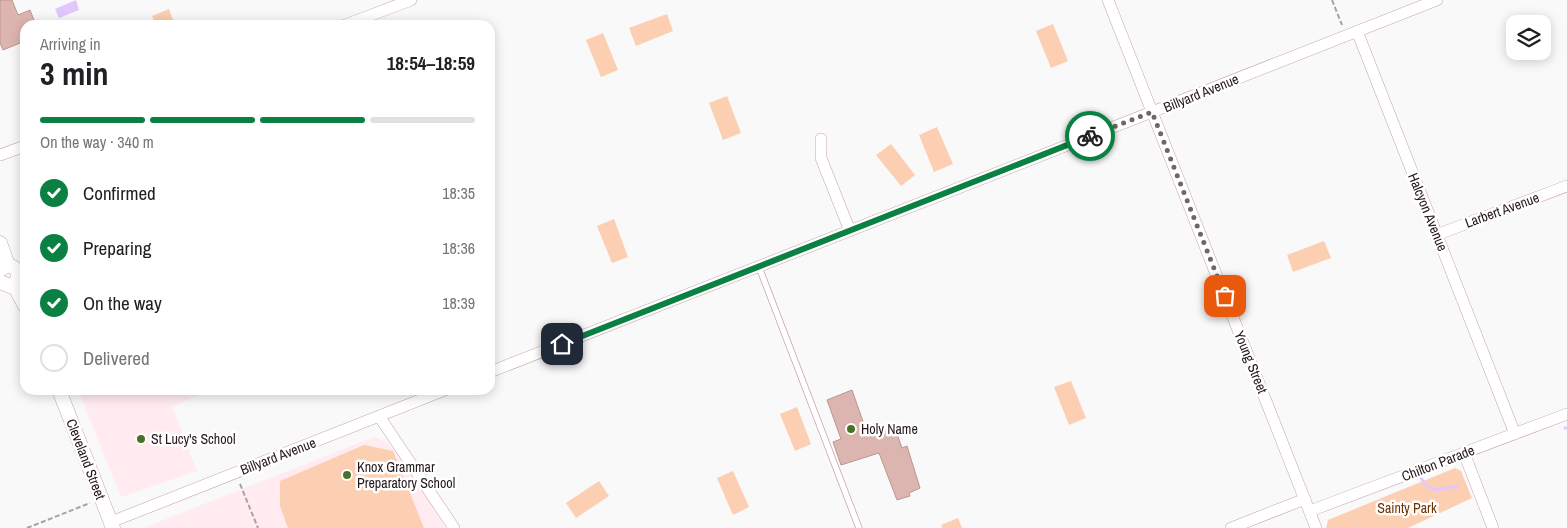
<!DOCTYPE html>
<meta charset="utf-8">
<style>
body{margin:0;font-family:"Archivo Narrow",sans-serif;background:#f6f6f6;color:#202124;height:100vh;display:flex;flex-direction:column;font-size:19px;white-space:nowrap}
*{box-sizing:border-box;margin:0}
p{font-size:16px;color:#757577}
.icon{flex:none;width:28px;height:28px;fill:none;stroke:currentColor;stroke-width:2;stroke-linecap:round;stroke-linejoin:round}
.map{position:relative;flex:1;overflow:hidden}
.panel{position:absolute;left:20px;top:20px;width:475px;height:375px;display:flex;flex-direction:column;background:#fff;border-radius:15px;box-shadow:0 2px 12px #0003}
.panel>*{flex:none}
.controls{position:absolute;left:1506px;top:15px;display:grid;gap:10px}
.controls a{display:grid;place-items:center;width:45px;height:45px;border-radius:10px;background:#fff;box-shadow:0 2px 12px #0003;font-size:25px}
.pin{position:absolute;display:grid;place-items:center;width:42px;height:42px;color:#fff;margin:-21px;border-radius:10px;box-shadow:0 2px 8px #0006}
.courier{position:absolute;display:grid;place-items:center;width:50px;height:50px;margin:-25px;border:4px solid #0b8043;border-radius:50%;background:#fff;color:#222;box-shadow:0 1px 6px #0007}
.headline em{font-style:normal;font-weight:700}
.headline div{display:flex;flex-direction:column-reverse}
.headline{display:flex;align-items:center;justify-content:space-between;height:85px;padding:0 20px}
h1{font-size:32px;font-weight:700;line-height:38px}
.bar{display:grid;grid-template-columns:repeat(4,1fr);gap:8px 5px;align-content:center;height:60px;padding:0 20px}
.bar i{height:6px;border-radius:4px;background:#e0e0e0}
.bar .selected{background:#0b8043}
.bar p{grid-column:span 4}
ol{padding:0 20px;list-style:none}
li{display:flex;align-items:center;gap:15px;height:55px}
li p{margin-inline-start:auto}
li .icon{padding:5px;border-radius:50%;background:#0b8043;color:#fff;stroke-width:4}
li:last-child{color:#757577}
li i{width:28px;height:28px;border:2px solid #e0e0e0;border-radius:50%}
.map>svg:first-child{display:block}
</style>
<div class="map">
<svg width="1567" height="528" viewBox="0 0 1567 528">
<rect width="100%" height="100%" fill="#f9f9f9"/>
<path fill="#ffebf0" d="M78 390H213L172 406 197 471 121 497Z
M374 437 385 441 404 460 445 528H143Z"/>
<path fill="#fcceb2" d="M169 9 175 25H156L152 16Z
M667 14 673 31 636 46 629 28Z
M1053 24 1068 61 1051 68 1036 31Z
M603 33 618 70 601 77 586 40Z
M727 96 741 133 723 140 709 103Z
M937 127 953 164 934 172 919 135Z
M891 144 915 175 901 186 876 155Z
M614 219 628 257 612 263 597 226Z
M1324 241 1331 258 1293 272 1287 255Z
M1071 381 1086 418 1069 425 1054 387Z
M797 407 811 444 795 451 780 414Z
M364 445 393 451 424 528H288L280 506V481Z
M1455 468 1461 471 1472 498 1408 528H1326L1328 520Z
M733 471 749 507 733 515 717 478Z
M599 481 609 496 576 518 566 503Z
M958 518 962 528H942L941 525Z"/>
<path fill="#e1c7fb" d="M76 0 79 10 59 18 55 9Z"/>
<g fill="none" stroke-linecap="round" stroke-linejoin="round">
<path stroke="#e1c7fb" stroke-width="3" d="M1565 428H1567
M1421 478C1431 495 1440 489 1457 486"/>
</g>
<path fill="#ddb5b0" stroke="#bc9691" d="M0 0H12L18 15 30 10 36 25H25V41L3 50 0 43Z
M852 390 866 430 873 428 875 432 894 425 902 448 907 446 920 488 909 493 910 496 897 500 879 453 841 465 833 442 841 439 827 400Z"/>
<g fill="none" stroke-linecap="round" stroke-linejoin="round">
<g stroke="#c8a2ac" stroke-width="7">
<path id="service" d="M759 267 859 528"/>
</g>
<g stroke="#c8a2ac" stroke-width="12">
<path id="minor" d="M1108 0 1316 528
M345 25 411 0
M1357 31 1515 434
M821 139V158L850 231
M0 155 25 146
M1436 235 1567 186
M490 372 1437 0
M379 416 454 528
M1464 453 1493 528
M1310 511 1567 414
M111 522 445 390
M1231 528 1305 499"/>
</g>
<g stroke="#c8a2ac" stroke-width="15">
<path id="tertiary" d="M0 243 8 265
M0 270C14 258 27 278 10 286L0 282
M14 285 25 306
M59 390 113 528"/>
</g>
<path stroke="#a7a2a3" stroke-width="2" stroke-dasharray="5 2.5" stroke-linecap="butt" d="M1332 0 1342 25
M240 484 258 528
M27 528 90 503"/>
<use href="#service" stroke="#fff" stroke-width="5.5"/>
<use href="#minor" stroke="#fff" stroke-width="11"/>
<use href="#tertiary" stroke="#fff" stroke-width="14"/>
</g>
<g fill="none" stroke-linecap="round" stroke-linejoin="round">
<path stroke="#6f6669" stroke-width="5" stroke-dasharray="0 9" d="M1090 136 1152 112 1225 296"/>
<path stroke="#0b8043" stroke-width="6" d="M562 344 1090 136"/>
</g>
<g fill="#4a7029" stroke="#fff" stroke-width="2">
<circle cx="851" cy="429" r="5"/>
<circle cx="141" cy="439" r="5"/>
<circle cx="347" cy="475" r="5"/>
</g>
<g text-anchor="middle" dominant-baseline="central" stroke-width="5" stroke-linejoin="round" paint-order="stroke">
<g font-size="14" fill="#25171b" stroke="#fff">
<text transform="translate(1201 93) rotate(-22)">Billyard Avenue</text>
<text transform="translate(1502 210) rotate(-20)">Larbert Avenue</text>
<text transform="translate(1428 212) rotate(68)">Halcyon Avenue</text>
<text transform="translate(1251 362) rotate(68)">Young Street</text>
<text transform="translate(278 456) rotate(-21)">Billyard Avenue</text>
<text transform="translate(86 459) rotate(69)">Cleveland Street</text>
<text transform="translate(1438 463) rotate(-21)">Chilton Parade</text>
</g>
<g font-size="14" fill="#25171b" stroke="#fff" text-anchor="start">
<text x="861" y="429">Holy Name</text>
<text x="151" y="439">St Lucy's School</text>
<text x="357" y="467">Knox Grammar<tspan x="357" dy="16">Preparatory School</tspan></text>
</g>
<g font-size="14" fill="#6c3300" stroke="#fff">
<text x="1407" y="508">Sainty Park</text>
</g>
</g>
</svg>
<div class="controls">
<a><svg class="icon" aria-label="layers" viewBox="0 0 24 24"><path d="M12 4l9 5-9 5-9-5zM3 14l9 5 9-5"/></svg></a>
</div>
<div class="pin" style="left:1225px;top:296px;background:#ea580c"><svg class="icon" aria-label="bag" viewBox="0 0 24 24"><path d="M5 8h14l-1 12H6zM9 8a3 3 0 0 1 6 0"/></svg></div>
<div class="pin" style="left:562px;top:344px;background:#1f2937"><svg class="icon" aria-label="home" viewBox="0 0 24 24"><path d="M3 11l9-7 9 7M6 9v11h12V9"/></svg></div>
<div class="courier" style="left:1090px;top:136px"><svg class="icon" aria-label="bike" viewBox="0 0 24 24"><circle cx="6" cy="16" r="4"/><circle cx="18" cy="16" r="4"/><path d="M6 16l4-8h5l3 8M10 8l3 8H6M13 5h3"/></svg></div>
<section class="panel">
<div class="headline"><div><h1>3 min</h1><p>Arriving in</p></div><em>18:54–18:59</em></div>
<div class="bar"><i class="selected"></i><i class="selected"></i><i class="selected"></i><i></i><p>On the way · 340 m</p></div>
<ol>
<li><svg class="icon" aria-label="check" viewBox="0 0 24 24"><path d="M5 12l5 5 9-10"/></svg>Confirmed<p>18:35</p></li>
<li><svg class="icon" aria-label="check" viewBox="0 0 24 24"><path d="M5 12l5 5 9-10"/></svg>Preparing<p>18:36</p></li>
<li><svg class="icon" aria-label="check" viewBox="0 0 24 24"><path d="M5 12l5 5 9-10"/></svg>On the way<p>18:39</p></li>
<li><i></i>Delivered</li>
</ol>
</section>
</div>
